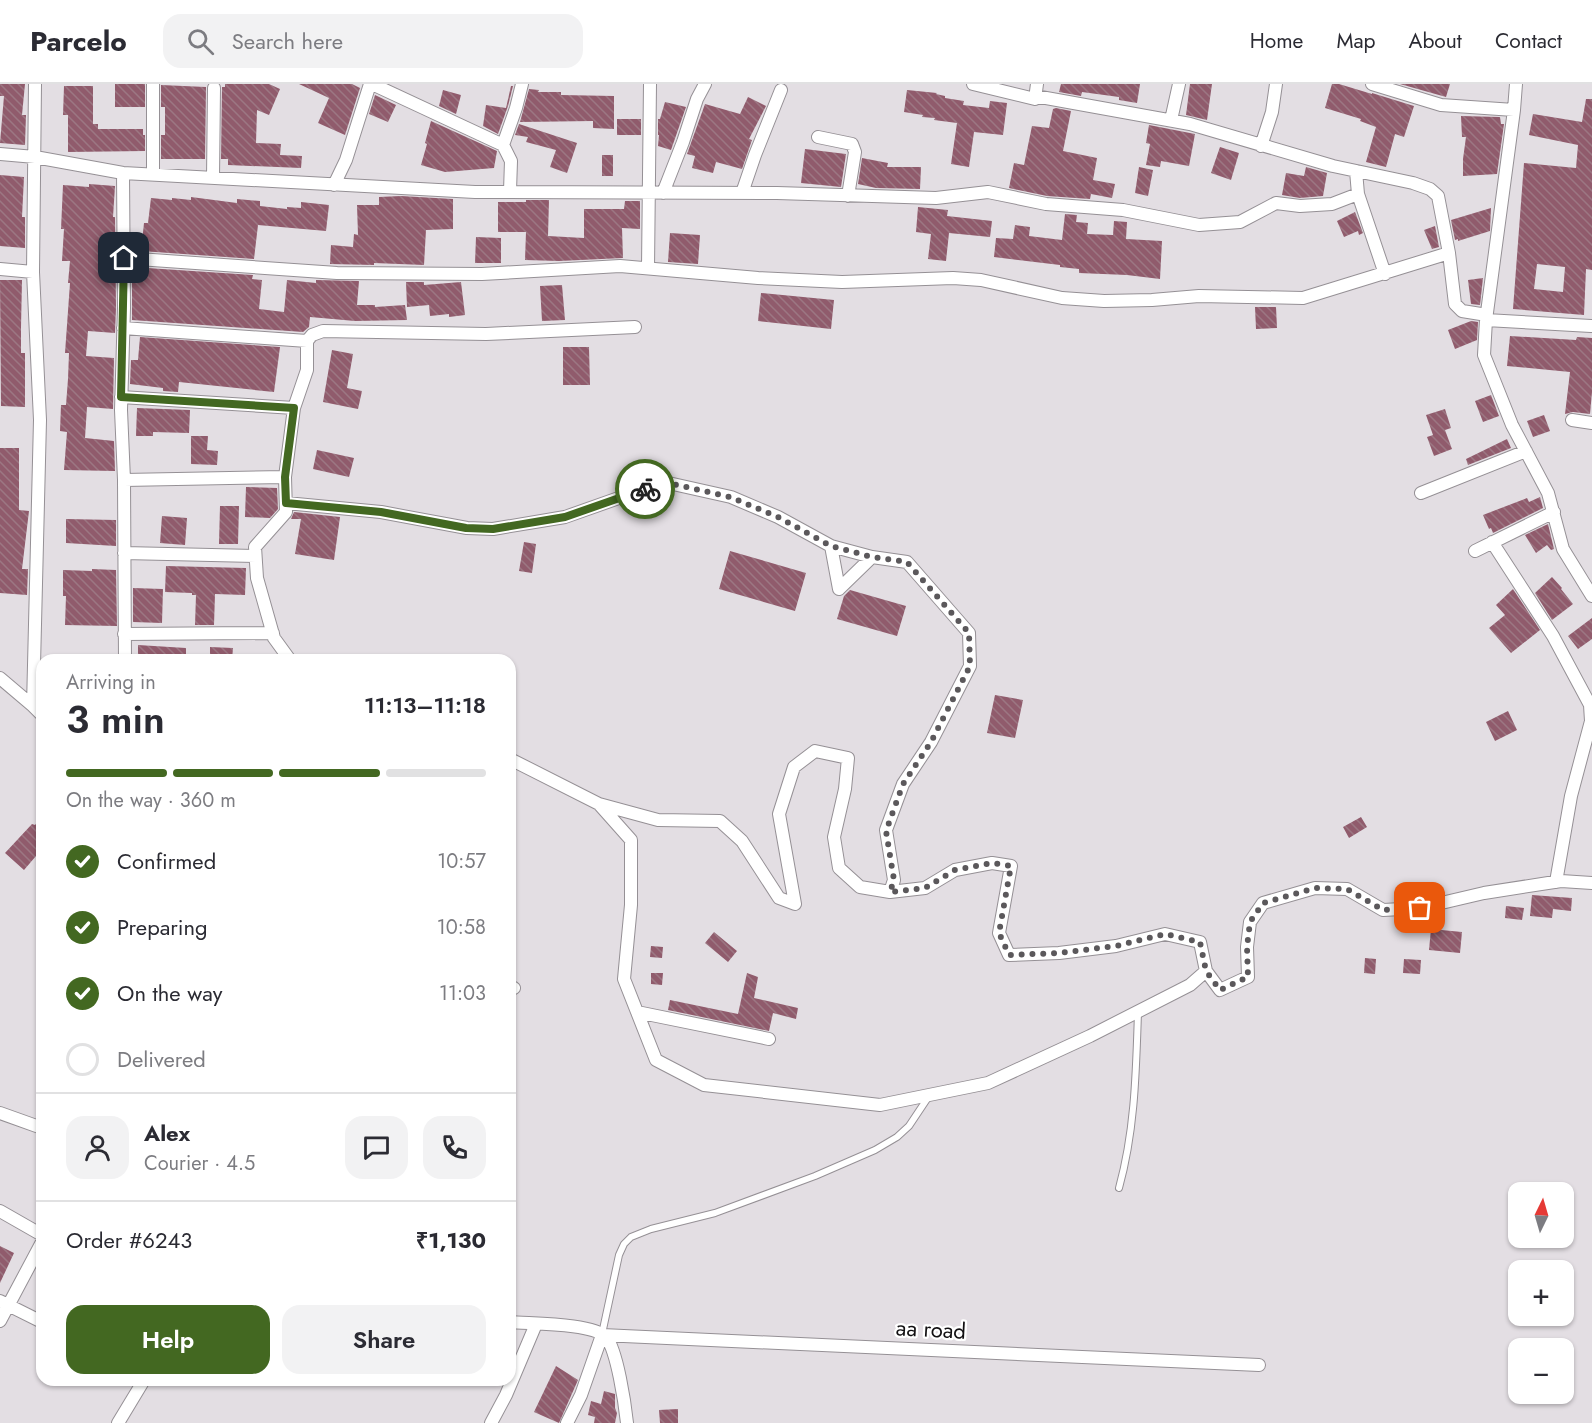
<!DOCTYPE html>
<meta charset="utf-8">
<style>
body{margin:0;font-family:Jost,sans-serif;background:#f2f2f3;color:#2b2b33;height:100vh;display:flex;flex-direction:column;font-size:22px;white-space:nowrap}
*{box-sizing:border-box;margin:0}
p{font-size:20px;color:#7c7c81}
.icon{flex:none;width:33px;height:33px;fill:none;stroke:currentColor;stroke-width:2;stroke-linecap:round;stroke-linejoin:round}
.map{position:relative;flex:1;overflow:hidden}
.side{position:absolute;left:36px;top:570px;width:480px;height:732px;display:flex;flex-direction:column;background:#fff;border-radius:18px;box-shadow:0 2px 4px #0004}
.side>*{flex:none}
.needle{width:39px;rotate:5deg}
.tools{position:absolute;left:1508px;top:1098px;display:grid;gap:12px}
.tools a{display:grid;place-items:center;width:66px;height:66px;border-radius:12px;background:#fff;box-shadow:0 2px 4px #0004;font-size:30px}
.pin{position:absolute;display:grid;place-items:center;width:51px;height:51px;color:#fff;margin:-26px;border-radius:12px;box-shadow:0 3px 9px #0006}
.courier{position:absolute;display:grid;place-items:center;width:60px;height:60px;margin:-30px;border:4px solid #436821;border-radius:50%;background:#fff;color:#222;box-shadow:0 2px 8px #0007}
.head em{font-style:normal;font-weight:600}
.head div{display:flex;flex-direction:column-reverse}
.head{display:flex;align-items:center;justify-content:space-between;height:102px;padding:0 30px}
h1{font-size:39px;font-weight:600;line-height:45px}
.bar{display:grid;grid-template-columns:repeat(4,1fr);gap:9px 6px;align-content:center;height:72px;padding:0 30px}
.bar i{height:8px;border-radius:4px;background:#e1e1e2}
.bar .selected{background:#436821}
.bar p{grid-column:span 4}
.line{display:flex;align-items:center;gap:15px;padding:0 30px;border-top:2px solid #e1e1e2}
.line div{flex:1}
.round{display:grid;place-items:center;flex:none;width:63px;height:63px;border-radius:18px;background:#f2f2f3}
ol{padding:0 30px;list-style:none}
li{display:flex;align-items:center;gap:18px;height:66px}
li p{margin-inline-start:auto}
li .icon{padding:6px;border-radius:50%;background:#436821;color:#fff;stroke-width:4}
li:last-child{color:#7c7c81}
li i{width:33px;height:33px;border:3px solid #e1e1e2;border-radius:50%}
.cta{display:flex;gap:12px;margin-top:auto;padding:12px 30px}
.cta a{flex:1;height:69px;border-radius:18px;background:#436821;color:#fff;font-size:24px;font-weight:600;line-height:69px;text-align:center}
.cta a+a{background:#f2f2f3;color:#2b2b33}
header{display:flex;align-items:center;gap:36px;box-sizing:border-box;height:84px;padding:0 30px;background:#fff;border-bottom:2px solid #e1e1e2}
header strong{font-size:28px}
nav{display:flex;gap:33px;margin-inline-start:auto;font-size:21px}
.search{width:420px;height:54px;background:#f2f2f3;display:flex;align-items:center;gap:15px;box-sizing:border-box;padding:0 21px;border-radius:18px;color:#7c7c81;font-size:22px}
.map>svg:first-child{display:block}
</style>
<header>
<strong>Parcelo</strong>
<div class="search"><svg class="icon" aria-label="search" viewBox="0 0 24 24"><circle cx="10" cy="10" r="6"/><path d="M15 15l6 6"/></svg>Search here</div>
<nav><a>Home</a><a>Map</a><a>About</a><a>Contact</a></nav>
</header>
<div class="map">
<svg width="1592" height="1339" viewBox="0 0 1592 1339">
<defs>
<pattern id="building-back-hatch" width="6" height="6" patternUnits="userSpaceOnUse" patternTransform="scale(1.5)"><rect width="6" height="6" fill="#905b6c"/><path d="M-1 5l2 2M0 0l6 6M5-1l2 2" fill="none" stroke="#9c7783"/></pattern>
</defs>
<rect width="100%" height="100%" fill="#e3dee3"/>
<path fill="url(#building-back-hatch)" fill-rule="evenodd" d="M0 0H25L22 31H26L25 61 0 59 4 12H0Z
M115 0H145V23H115Z
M225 0H269L280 5 269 31 257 26 256 59 281 60 280 71 302 72 301 84 228 81V75H221L222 3H225Z
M299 0H352L360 4 345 51 318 39 329 14Z
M1061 0H1140L1137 19 1119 16V13L1082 8 1081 12 1059 8Z
M1190 0H1212L1207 36 1186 31Z
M1332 0H1339L1372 10V9L1414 22 1404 53 1395 50 1386 83 1366 78 1376 43 1360 37 1361 35 1325 24Z
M1400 0H1450L1446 13Z
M161 1 206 3 205 75H161V51H165V23H161Z
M64 2H93V40H98V45H143V51H145V67L68 68V31H63Z
M511 2H513L508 22 498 50 483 42 486 21 506 24Z
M529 5 539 6 538 8H561V11L614 12V45L593 44V37L520 38Z
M443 6 461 11 456 30 439 22Z
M907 6 937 9 936 10 945 12V14L964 17 963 21 989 24 990 17 1007 19 1003 51 974 48 969 83 951 80 957 39 934 36 935 34 922 33 923 31 904 28Z
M375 11 396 21 388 38 369 30Z
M748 13 766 22 749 55 752 56 742 85 716 78 713 89 692 84 695 72 687 70 705 20 740 30Z
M1586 15H1592V186L1586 185 1584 231 1513 225 1524 79 1576 84 1578 61 1529 51 1533 30 1582 38ZM1537 180 1565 183 1563 208 1534 205Z
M665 18 686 23 671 66 658 62 659 51H658V35H660Z
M1056 24 1071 27 1063 67 1097 74 1093 96 1115 100 1112 114 1091 110 1090 115 1047 112 1009 104 1014 79 1024 81 1032 42 1049 44 1053 25Z
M1461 32 1500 33 1501 40H1504L1497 90 1463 92V75L1466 53H1462Z
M617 35H641V51H617Z
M431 37 497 67 494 84 445 88 421 81 427 60 425 59Z
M519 40 577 59 567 89 550 83 556 66 526 58 528 53 515 51Z
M1149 41 1195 50 1189 82 1161 77 1160 83 1146 81 1150 60 1146 59Z
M1220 63 1239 69 1231 96 1211 89Z
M805 65 846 70 841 103 801 99Z
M602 71H613V92H602Z
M862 74 888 79 887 83H921L920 105 876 104 858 100Z
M1139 83 1153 86 1148 112 1135 109Z
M1306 83 1327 89 1323 112 1300 114 1282 111 1286 89 1304 92Z
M0 91 24 93 22 133H25V164L0 162Z
M89 100 115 102 113 133H115L116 224 115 249 88 247 86 272 114 274 113 325 87 323 85 354 114 357 115 387 64 386 67 348 60 347 61 321H66L68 295 69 269H65L70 199H68L70 177H62L64 145H61L63 101 89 103Z
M401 112 453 115V145L426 146 424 181 374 179V181L330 180 331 161 353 163 354 150 358 151 357 121H379V113Z
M191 113 237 119V115L260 117V122L287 125V123L301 124V118L329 121 326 147 258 141 254 175 141 167 144 139H148L151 114 172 116V114L191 116Z
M526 116H549L548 152 584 154V125H624L625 117H640V145L622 144 623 174 559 177 525 176 526 148H498V118H526Z
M918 123 948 126 947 132 992 137 990 153 949 149 946 177 928 175 931 150 916 148Z
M1491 124 1490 147 1458 157V155L1455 156 1451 136Z
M1355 128 1363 149 1359 151 1358 147 1344 153 1337 137Z
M1065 130 1077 131 1076 138 1088 139 1087 150 1113 151 1114 137 1127 138 1126 155 1162 157 1160 195 1127 191 1079 189V185L1060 183V181L994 173 996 154 1013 155 1015 141 1030 143 1029 152 1062 156Z
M1435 142 1439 163 1432 165 1424 146Z
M670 149 700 151 698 180 668 178Z
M476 153 501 154V179H475Z
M132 183 253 191 252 195 262 196 259 225 284 228 287 196 316 199V196L359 197 357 221H375V223L405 221 407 236 355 237 310 233 309 243 303 248 132 236Z
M1483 194 1480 221 1471 220 1468 196Z
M0 196H22L21 243V269H25V323L1 322Z
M406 198H424V201L461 198 465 231 449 233V230L430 232 429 221 407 223Z
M562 201 565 236 542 237 540 202Z
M761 209 834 216 831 245 758 237Z
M1255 223H1276L1277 244 1256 245Z
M1471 237 1478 238 1477 256 1455 265 1448 246Z
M1510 252 1576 256 1577 253 1592 254V308L1590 330 1573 328 1565 330 1570 288 1507 282Z
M140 253 280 263 274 308 179 298 178 308 163 307V304L130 300 131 276H138Z
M563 263H589L590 301H563Z
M332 266 353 270 347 304 362 307 358 325 323 318Z
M1491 311 1499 332 1483 338 1475 317Z
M137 324 190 326 189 349 153 348V352H136Z
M1445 325 1451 344 1445 346 1452 365 1434 372 1427 353 1433 351 1426 331Z
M1544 331 1550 347 1533 353 1527 337Z
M191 352H208L207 366 218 367 217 381 191 380Z
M1507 355 1511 364 1468 381 1466 375Z
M0 364H19V426L29 427 22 485H28L27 511 0 509Z
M317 366 354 374 349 393 313 385Z
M246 403 277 404 278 425 270 434 245 433Z
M1540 413 1543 424 1493 449 1491 444 1489 445 1483 431 1527 414 1529 418Z
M220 422H239L238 460H219Z
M294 428 340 433 334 476 295 470 301 435H291Z
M162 432 187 434 185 461 160 459Z
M66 435 116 436V462L66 459Z
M1548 440 1554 465 1551 466 1547 461 1536 469 1525 451Z
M524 458 536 460 532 489 519 487Z
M730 467 806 489 795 527 719 505Z
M166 482 246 484 245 511 215 510 214 541H195L196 511H192V509L165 508Z
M92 485 116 486 117 542 65 541 66 512H63V486L92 487Z
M1552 493 1562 504 1561 505 1573 520 1552 536 1535 509Z
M133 504 163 505 162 539 133 538Z
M1513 505 1540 546 1511 569 1489 544 1505 531 1496 521Z
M850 506 906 522 897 552 837 535 844 512Z
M1592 534V555L1578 565 1568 552Z
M138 561 186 564V576H138Z
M210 563 233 564 232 576H210Z
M995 611 1023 616 1015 654 987 649Z
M1508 627 1517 646 1495 657 1486 638Z
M42 733V765L24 786 5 769 32 740 35 741Z
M1361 733 1367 743 1349 754 1343 743Z
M1532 811 1572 814 1571 827 1553 825 1552 834 1530 832Z
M1506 822 1524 824 1522 836 1505 834Z
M1431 845 1462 848 1460 869 1429 866Z
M714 848 737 867 728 878 705 859Z
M651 862 663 863 662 874 650 873Z
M1365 874 1376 875 1375 890 1364 889Z
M1404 875 1421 876 1420 890 1403 889Z
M651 889H663L662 901 651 900Z
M747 889 758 893 754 914 798 924 796 935 773 929 769 947 668 926 670 916 738 930Z
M0 1162 14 1169 0 1199Z
M556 1282 578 1296 559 1339 534 1328Z
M604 1307 615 1310V1324L617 1329 615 1339H594L595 1333 588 1331 591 1317 601 1320Z
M678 1325V1339H660L659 1326Z"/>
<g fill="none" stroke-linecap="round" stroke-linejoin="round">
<g stroke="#959095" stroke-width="8">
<path id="lane" d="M1119 1104C1135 1046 1136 988 1138 928
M602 1250 619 1171 624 1160 631 1153 651 1145 715 1129 815 1092 875 1066 897 1053 909 1042 929 1012"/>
</g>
<g stroke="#959095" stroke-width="14">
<path id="street" d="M372 0 503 61 511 77 510 107
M973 0 1035 15 1037 0
M1372 0 1441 21 1514 26
M1035 12 1190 40 1333 82 1413 99 1430 105 1438 112 1449 169 1455 220 1462 227 1487 231
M1171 36 1179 0
M818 53 852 60 855 68 848 112
M503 61 516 24 522 0
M1261 62 1272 28 1276 0
M0 70 35 73 123 89 475 108 777 109 936 114 988 108 1046 120 1123 126 1199 141 1240 138 1276 119 1300 122 1332 120 1358 110
M1356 87 1358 110 1385 190
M123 89 124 224 121 326 124 396 125 576
M153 90V0
M213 94 214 4
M334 101 346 76 370 0
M663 109 683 58 697 15 705 0
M742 109 755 71 781 6
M124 174 337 189 482 190 620 182 758 194 842 198 953 194 981 196 1062 214 1104 217 1152 216 1199 212 1303 214 1449 169
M648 184 650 0
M0 185 33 188 35 0
M33 188 40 336 33 622 42 631
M1486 236 1514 26 1516 0
M1591 242 1486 236 1484 271 1512 341 1548 409 1563 465 1592 512
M123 244 307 257V286L294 324 285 393
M307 257 312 251 323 247 486 250 635 243
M121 313 294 324
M1572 336 1592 339
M124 396 285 393 286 428 255 463 257 494 274 554 290 576
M1421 409 1526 367
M286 419 381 428 467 444 493 445 565 433 664 398 731 413 778 433 831 462 872 473
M1492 458 1553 552 1590 621 1591 637 1571 712 1556 798
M831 462 839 505
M1475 467 1554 428
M124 469 255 472
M124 550 273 549
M0 594 33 622
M510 675 599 720 658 736 720 737 742 757 779 814 795 820 779 730 794 683 815 667 848 674 845 705 834 753 839 784 860 803 890 808 894 796 886 746 903 700 931 658 970 582 969 549 907 478 872 473 839 505
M599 720 631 756V821L624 895 656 976 704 1001 880 1021 988 999 1090 952 1190 901 1206 887 1200 858 1165 850 1116 862 1059 869 1009 871 999 849 1011 782 992 779 955 786 925 804 890 808
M1206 887 1220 906 1248 893 1247 863 1250 838 1263 819 1315 804 1347 805 1383 826 1420 824 1484 809 1561 797 1592 799
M510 902 514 904
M637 928 769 955
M0 1029 42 1044
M0 1127 42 1151
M0 1217 42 1238
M0 1237 42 1158
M510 1238C531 1240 592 1239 606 1253 617 1266 625 1320 627 1339
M118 1339 144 1296
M491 1339 506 1311 536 1240
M567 1339 581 1311 602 1251 1259 1281"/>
</g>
<use href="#lane" stroke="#fff" stroke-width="6"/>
<use href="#street" stroke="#fff" stroke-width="12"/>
</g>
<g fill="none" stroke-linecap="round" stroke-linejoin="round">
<path stroke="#5b585b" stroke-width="6" stroke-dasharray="0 10.8" d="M645 405 664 398 730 413 778 433 831 462 872 473 907 478 969 549 970 582 931 658 903 700 886 747 894 796 890 808 925 804 955 786 992 779 1011 782 999 849 1009 871 1059 869 1116 862 1165 850 1200 858 1206 887 1220 906 1248 893 1247 863 1250 838 1263 819 1315 804 1347 805 1383 826 1420 824"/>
<path stroke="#436821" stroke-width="8" d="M124 174 121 313 294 324 285 393 286 419 381 428 466 444 493 445 565 433 645 405"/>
</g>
<g text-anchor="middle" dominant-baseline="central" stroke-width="4.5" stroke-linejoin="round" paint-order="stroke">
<g font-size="22" fill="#121012" stroke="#fff">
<text transform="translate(931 1245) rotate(3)">aa road</text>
</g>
</g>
</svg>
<div class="tools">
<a><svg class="needle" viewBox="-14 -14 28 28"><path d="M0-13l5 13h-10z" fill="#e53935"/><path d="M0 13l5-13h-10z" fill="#7c7c81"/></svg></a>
<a>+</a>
<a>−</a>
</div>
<div class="pin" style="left:1420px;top:824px;background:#ea580c"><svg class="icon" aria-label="bag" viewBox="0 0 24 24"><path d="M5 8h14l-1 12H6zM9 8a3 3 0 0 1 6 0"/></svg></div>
<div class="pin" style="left:124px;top:174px;background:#1f2937"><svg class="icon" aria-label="home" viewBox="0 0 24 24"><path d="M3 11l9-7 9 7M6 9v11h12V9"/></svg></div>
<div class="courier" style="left:645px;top:405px"><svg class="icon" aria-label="bike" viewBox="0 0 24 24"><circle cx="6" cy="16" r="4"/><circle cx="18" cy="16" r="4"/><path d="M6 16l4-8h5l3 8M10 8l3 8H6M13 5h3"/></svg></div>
<section class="side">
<div class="head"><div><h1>3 min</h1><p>Arriving in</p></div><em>11:13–11:18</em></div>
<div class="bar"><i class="selected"></i><i class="selected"></i><i class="selected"></i><i></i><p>On the way · 360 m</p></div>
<ol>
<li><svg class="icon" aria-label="check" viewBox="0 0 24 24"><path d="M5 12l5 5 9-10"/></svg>Confirmed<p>10:57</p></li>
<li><svg class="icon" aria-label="check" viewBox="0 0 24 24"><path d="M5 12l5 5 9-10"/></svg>Preparing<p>10:58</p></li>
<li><svg class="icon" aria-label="check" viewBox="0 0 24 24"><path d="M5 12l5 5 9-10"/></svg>On the way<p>11:03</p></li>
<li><i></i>Delivered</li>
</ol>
<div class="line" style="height:108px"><a class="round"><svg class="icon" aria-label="person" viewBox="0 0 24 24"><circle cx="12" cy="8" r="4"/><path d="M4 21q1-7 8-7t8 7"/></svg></a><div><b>Alex</b><p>Courier · 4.5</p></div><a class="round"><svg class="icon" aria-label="chat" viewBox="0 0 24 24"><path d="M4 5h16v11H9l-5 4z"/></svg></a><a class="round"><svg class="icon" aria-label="phone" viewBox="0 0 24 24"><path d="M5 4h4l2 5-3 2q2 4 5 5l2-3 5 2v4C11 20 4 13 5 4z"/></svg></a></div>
<div class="line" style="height:78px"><div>Order #6243</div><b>₹1,130</b></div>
<div class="cta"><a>Help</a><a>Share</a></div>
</section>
</div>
